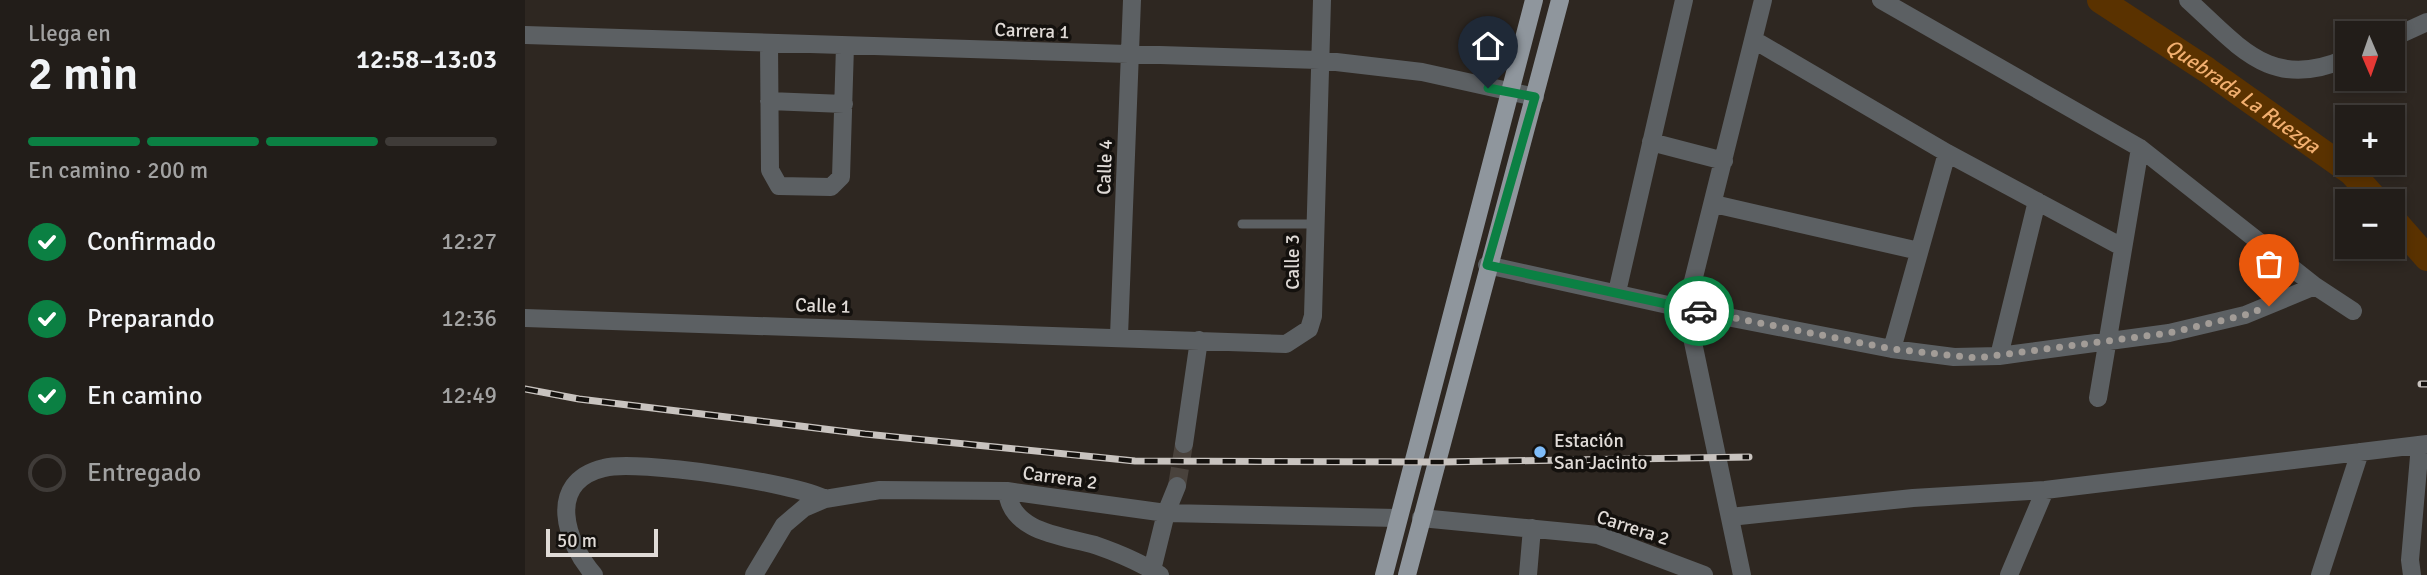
<!DOCTYPE html>
<html lang="es">
<meta charset="utf-8">
<style>
body{margin:0;font-family:Signika,sans-serif;background:#2e2a26;color:#f1f3f6;height:100vh;display:flex;flex-direction:column;font-size:26px;white-space:nowrap}
*{box-sizing:border-box;margin:0}
p{font-size:23px;color:#a2a2a2}
.icon{flex:none;width:38px;height:38px;fill:none;stroke:currentColor;stroke-width:2;stroke-linecap:round;stroke-linejoin:round}
.map{position:relative;flex:1;overflow:hidden}
.panel{display:flex;flex-direction:column;background:#221d19;width:525px}
.panel>*{flex:none}
.needle{width:46px;rotate:178deg}
.controls{position:absolute;left:1810px;top:21px;display:grid;gap:14px}
.controls a{display:grid;place-items:center;width:70px;height:70px;border-radius:0px;background:#221d19;box-shadow:0 4px 10px #0003,0 0 0 2px #3f3b38;font-size:35px}
.scale{position:absolute;left:21px;bottom:18px;width:112px;box-sizing:border-box;padding-left:7px;border:4px solid #e0dbd7;border-top:0;font-size:19px;line-height:24px;white-space:nowrap;color:#e0dbd7;-webkit-text-stroke:5px #14110e;paint-order:stroke}
.pin{position:absolute;display:grid;place-items:center;width:60px;height:60px;color:#fff;margin:-72px -30px;border-radius:50% 50% 50% 0;rotate:-45deg;box-shadow:0 0 7px #0007}
.pin .icon{rotate:45deg}
.courier{position:absolute;display:grid;place-items:center;width:70px;height:70px;margin:-35px;border:5px solid #0b8043;border-radius:50%;background:#fff;color:#222;box-shadow:0 2px 9px #0007}
.headline em{font-style:normal;font-weight:600}
.headline div{display:flex;flex-direction:column-reverse}
.headline{display:flex;align-items:center;justify-content:space-between;height:119px;padding:0 28px}
h1{font-size:46px;font-weight:600;line-height:52px}
.bar{display:grid;grid-template-columns:repeat(4,1fr);gap:10px 7px;align-content:center;height:84px;padding:0 28px}
.bar i{height:9px;border-radius:5px;background:#3f3b38}
.bar .active{background:#0b8043}
.bar p{grid-column:span 4}
ol{padding:0 28px;list-style:none}
li{display:flex;align-items:center;gap:21px;height:77px}
li p{margin-inline-start:auto}
li .icon{padding:7px;border-radius:50%;background:#0b8043;color:#fff;stroke-width:4}
li:last-child{color:#a2a2a2}
li i{width:38px;height:38px;border:4px solid #3f3b38;border-radius:50%}
main{display:flex;flex:1;min-height:0}
.map>svg:first-child{display:block}
</style>
<main>
<section class="panel">
<div class="headline"><div><h1>2 min</h1><p>Llega en</p></div><em>12:58–13:03</em></div>
<div class="bar"><i class="active"></i><i class="active"></i><i class="active"></i><i></i><p>En camino · 200 m</p></div>
<ol>
<li><svg class="icon" aria-label="check" viewBox="0 0 24 24"><path d="M5 12l5 5 9-10"/></svg>Confirmado<p>12:27</p></li>
<li><svg class="icon" aria-label="check" viewBox="0 0 24 24"><path d="M5 12l5 5 9-10"/></svg>Preparando<p>12:36</p></li>
<li><svg class="icon" aria-label="check" viewBox="0 0 24 24"><path d="M5 12l5 5 9-10"/></svg>En camino<p>12:49</p></li>
<li><i></i>Entregado</li>
</ol>
</section>
<div class="map">
<svg width="1902" height="575" viewBox="0 0 1902 575">
<rect width="100%" height="100%" fill="#2e2721"/>
<g fill="none" stroke-linecap="round" stroke-linejoin="round">
<g stroke="#5a3200" stroke-width="26">
<path id="s1" d="M1575 0 1682 70 1827 173 1852 201"/>
<path d="M1867 218 1902 258"/>
</g>
<path stroke="#49423c" stroke-width="18" stroke-dasharray="18 9" stroke-linecap="butt" d="M652 486 659 444"/>
<path stroke="#5c6063" stroke-width="9" d="M717 224H789"/>
<path stroke="#5c6063" stroke-width="18" d="M1663 0C1715 47 1746 92 1822 58
M0 35 794 60 897 72 1010 97
M1867 38 1902 22
M1229 40 1422 153 1597 247
M244 43 245 170 254 186 306 187 316 177 320 46
M244 101 319 104
M1126 142 1199 161
M1189 204 1394 251
M962 265 1161 309 1367 349 1429 357 1474 356 1644 333 1720 315 1790 286 1615 148 1356 0
M1790 286 1828 311
M1092 292 1159 0
M0 318 761 344 784 329 788 316 797 0
M594 336 607 0
M1367 349 1422 153
M1474 356 1512 201
M1573 398 1615 148
M659 444 674 340
M482 491C486 533 539 536 570 545 593 553 615 562 635 575
M1205 517 1388 498 1520 490 1902 444
M896 518 1073 535 1179 575
M627 570 641 513 652 486
M69 575C41 543 20 482 79 468 111 459 270 483 300 499
M229 575 259 525 279 508 300 499 355 490 482 491 641 513 872 518
M1003 575 1007 528
M1217 575 1161 309 1238 0
M1484 575 1520 490
M1795 575 1835 452
M1887 575 1885 560 1895 445"/>
<path stroke="#8f969d" stroke-width="18" d="M859 575 1009 0
M882 575 1035 0"/>
<g stroke="#c8c3bf" stroke-width="7">
<path id="rail" d="M1896 384H1902
M0 389 54 399 340 434 610 461 915 462 1224 457"/>
</g>
<use href="#rail" stroke="#14110e" stroke-width="4.5" stroke-dasharray="13" stroke-linecap="butt"/>
</g>
<g fill="none" stroke-linecap="round" stroke-linejoin="round">
<path stroke="#a29c97" stroke-width="7" stroke-dasharray="0 12.6" d="M1174 311 1367 349 1451 358 1644 333 1720 315 1744 306"/>
<path stroke="#0b8043" stroke-width="9" d="M963 88 1010 97 962 265 1174 311"/>
</g>
<circle fill="#7fbdfa" stroke="#14110e" stroke-width="2.5" cx="1015" cy="452" r="7"/>
<g text-anchor="middle" dominant-baseline="central" stroke-width="7" stroke-linejoin="round" paint-order="stroke">
<g font-size="19" fill="#e0dbd7" stroke="#14110e">
<text transform="translate(507 31) rotate(2)">Carrera 1</text>
<text transform="translate(580 167) rotate(-88)">Calle 4</text>
<text transform="translate(768 262) rotate(-90)">Calle 3</text>
<text transform="translate(298 306) rotate(2)">Calle 1</text>
<text transform="translate(535 478) rotate(8)">Carrera 2</text>
<text transform="translate(1108 528) rotate(18)">Carrera 2</text>
</g>
<g font-size="19" fill="#e0dbd7" stroke="#14110e" text-anchor="start">
<text x="1029" y="441">Estación<tspan x="1029" dy="22">San Jacinto</tspan></text>
</g>
<g font-size="21" font-style="italic" fill="#f2af6f" stroke="#14110e">
<text stroke="none"><textPath href="#s1" startOffset="172">Quebrada La Ruezga</textPath></text>
</g>
</g>
</svg>
<div class="controls">
<a><svg class="needle" viewBox="-14 -14 28 28"><path d="M0-13l5 13h-10z" fill="#e53935"/><path d="M0 13l5-13h-10z" fill="#a2a2a2"/></svg></a>
<a>+</a>
<a>−</a>
</div>
<div class="scale">50 m</div>
<div class="pin" style="left:1744px;top:306px;background:#ea580c"><svg class="icon" aria-label="bag" viewBox="0 0 24 24"><path d="M5 8h14l-1 12H6zM9 8a3 3 0 0 1 6 0"/></svg></div>
<div class="pin" style="left:963px;top:88px;background:#1f2937"><svg class="icon" aria-label="home" viewBox="0 0 24 24"><path d="M3 11l9-7 9 7M6 9v11h12V9"/></svg></div>
<div class="courier" style="left:1174px;top:311px"><svg class="icon" aria-label="car" viewBox="0 0 24 24"><path d="M5 17H2v-5l4-1 3-4h7l3 4 3 1v5h-3M9 17h6M6 11h13"/><circle cx="7" cy="17" r="2"/><circle cx="17" cy="17" r="2"/></svg></div>
</div>
</main>
